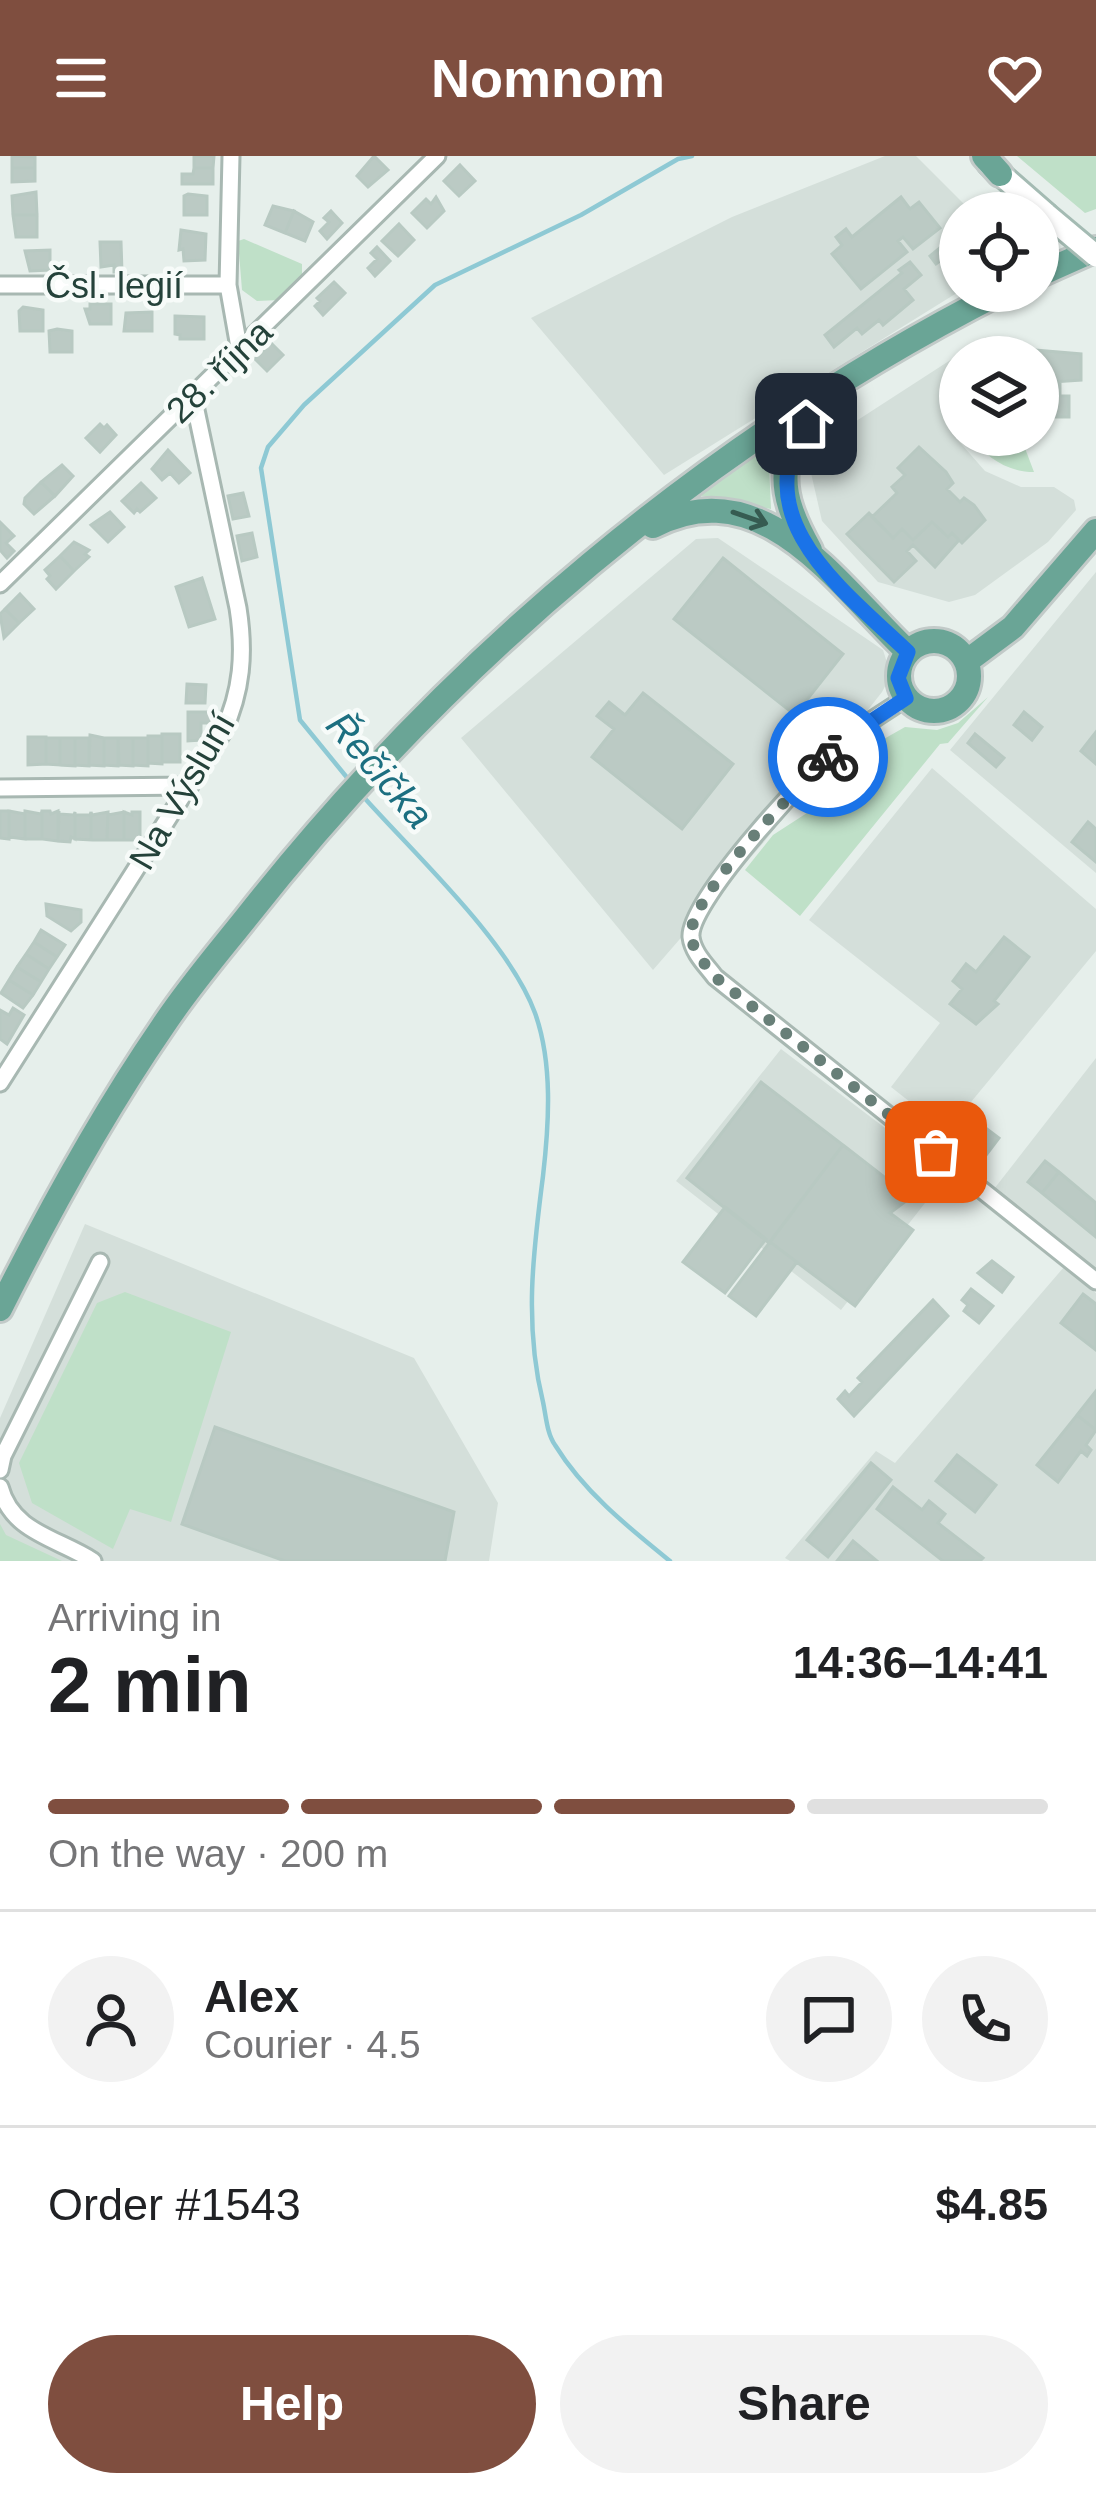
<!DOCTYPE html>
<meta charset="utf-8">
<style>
body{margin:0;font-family:Helvetica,sans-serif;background:#f2f2f2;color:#202124;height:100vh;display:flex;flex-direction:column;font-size:45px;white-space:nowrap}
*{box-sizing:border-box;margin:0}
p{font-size:39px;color:#757577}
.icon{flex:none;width:66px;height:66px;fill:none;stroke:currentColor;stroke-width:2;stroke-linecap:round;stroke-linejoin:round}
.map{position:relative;height:1405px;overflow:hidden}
.drawer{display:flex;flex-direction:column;background:#fff;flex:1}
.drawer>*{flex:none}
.buttons{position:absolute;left:939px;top:36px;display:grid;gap:24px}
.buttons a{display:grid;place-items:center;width:120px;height:120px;border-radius:50%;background:#fff;box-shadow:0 3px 9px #0004;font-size:60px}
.pin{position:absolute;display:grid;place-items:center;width:102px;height:102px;color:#fff;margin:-51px;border-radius:24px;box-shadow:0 6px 18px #0006}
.courier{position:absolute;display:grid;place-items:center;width:120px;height:120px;margin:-60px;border:9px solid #1a73e8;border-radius:50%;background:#fff;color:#222;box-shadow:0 3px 15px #0007}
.summary em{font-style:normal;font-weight:600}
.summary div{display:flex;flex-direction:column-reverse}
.summary{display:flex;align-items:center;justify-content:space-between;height:204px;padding:0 48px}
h1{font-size:78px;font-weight:600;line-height:90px}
.bar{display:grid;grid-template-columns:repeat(4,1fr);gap:18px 12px;align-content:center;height:144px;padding:0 48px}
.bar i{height:15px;border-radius:9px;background:#e0e0e0}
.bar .active{background:#7f4e3f}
.bar p{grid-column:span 4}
.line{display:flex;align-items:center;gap:30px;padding:0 48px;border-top:3px solid #e0e0e0}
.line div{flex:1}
.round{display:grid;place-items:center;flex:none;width:126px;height:126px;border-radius:63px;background:#f2f2f2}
.action{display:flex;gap:24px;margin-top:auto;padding:24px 48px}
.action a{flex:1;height:138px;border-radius:72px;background:#7f4e3f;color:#fff;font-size:48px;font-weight:600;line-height:138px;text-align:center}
.action a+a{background:#f2f2f2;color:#202124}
header{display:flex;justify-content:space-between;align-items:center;height:156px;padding:0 48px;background:#7f4e3f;color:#fff;font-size:54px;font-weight:600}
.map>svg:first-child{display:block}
</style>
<header><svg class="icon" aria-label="menu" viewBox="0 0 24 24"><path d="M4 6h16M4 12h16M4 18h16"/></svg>Nomnom<svg class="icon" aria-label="heart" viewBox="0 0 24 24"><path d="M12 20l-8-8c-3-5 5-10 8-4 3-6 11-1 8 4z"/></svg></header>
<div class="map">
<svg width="1096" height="1405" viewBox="0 0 1096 1405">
<rect width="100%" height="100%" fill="#e6efeb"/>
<path fill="#d4dfda" d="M885 0H916L973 57H960V135L664 319 531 162 732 61Z
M986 181 998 201H960L956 282 985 315 1021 331H1054L1074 344 1076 354 1048 386 975 439 949 446 878 426 822 365 811 317 830 282Z
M718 382 883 494 891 519 882 536 764 686 653 814 461 582 696 383Z
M1096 416V717L950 594Z
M932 612 1096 753V795L947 975 891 931 940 867 809 764Z
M781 893 947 1019 841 1154 676 1025Z
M1096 902V1117L994 1033Z
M85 1068 414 1202 498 1347 489 1405H0V1262Z
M1064 1111 1096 1137V1405H790L785 1402 876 1295 895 1307Z"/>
<path fill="#bfe0c8" d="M1017 0H1096V53L1085 57Z
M244 83 302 108V124L280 144 257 145 242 134 238 85Z
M970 279H1020L1034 316C1007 316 985 301 970 279Z
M778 281 780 285 769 308 771 353 702 340 697 335Z
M988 541 948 587 940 588 800 760 745 714 773 679 810 655 852 611 861 596 905 571 937 574 958 567Z
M125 1136 231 1176 171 1366 130 1353 113 1393 32 1347 19 1307 97 1147Z
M0 1368 6 1379 62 1405H0Z"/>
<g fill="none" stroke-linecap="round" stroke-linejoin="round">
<path stroke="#8ec9d4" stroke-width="4.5" d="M349 624 300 564 261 312 268 291 304 249 435 129 581 59 678 3 692 0
M360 637C413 697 509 785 535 857 553 907 549 968 543 1020 533 1097 524 1169 543 1246 546 1260 547 1278 555 1289 584 1336 628 1371 670 1405"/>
</g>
<path fill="#bbcac4" stroke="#b8c9c2" stroke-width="3" d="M12 0 35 1V12H12Z
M194 0H214L213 12H194Z
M374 0 388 14 368 31 357 20Z
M460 9 475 25 459 40 444 25Z
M12 12H35V25L12 26Z
M194 12H213V28H182V18H193Z
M36 36 37 59H13L12 40Z
M188 38 207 40V59H184V40Z
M436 41 444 55 427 72 412 57 426 43 431 48Z
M901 41 910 53 919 46 940 72 913 93 903 81 898 85 907 96 861 133 832 98 842 89 836 81 846 73 852 81Z
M273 50 294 55 285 77 265 69Z
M294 55 313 66 305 85 285 77Z
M331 55 342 67 327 83 320 75 329 66 324 62Z
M13 59H37V81H16Z
M399 68 414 84 398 100 382 85Z
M181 74 206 78 205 104 184 105 183 93 179 94Z
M959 76 960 90 936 108 930 100Z
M100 86H121L122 116H114V109L101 111Z
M377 91 390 105 375 120 368 112 377 103 371 97Z
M50 94V114L30 115 25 95Z
M910 106 921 119 904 133 913 144 883 169 879 164 862 178 857 172 834 191 825 179 902 117 899 114Z
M334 126 345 137 323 159 315 150 320 145 317 142Z
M90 148H111V168H90L85 153H90Z
M23 151 43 154V175H20L19 155Z
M152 156V175H124L126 157Z
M175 160 204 161V183H180V179L175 178Z
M57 173 72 175V196H50L49 175Z
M271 187 283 199 267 215 255 203Z
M1035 194 1081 198V224L1038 227Z
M1038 227H1060V240H1038Z
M1038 240H1069V261H1038Z
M100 268 104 272 107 269 116 279 100 296 86 282Z
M919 291 946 316 953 327 947 333 960 346 964 342 974 349 985 364 962 387 952 377 948 381 932 366 913 384 902 373 893 382 872 361 897 337 892 331 905 319 898 312Z
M168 294 190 317 179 327 170 317 162 324 152 313Z
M62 309 73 320 55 340 41 326Z
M41 326 55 340 34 358 24 348 25 342Z
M141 327 156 342 140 356 137 353 134 357 122 345Z
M243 337 249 360 233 363 228 340Z
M110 356 124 371 108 386 91 369Z
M869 357 893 382 902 373 913 384 932 366 948 381 952 377 959 384 935 411 913 389 907 395 916 405 894 426 847 378Z
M0 366 14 380 6 387 14 395 7 402 0 394Z
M252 377 257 401 242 405 237 380Z
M74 386 89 394 85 398 89 401 74 415 60 400Z
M60 400 74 415 56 433 47 423 50 420 45 414Z
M723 402 843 498 795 559 674 463Z
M202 422 215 463 189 471 176 431Z
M20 438 34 453 19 467 5 453Z
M5 453 19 467 4 482 0 458Z
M187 528 206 529 205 547H186Z
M643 537 733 608 682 673 592 601 614 573 597 560 609 546 625 559Z
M188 556H211V567H201V584L188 585Z
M1024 556 1042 571 1032 584 1014 569Z
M1096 576V608L1081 595Z
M162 578H180V606H162Z
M975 578 1004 602 996 611 968 587Z
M90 579 104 582V610L89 609Z
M148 580H162V608L148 607Z
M28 581H46V608L28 609Z
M46 582H60V609L46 608Z
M60 582H75V610L60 609Z
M75 582H89V610L75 609Z
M104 582H118V610L104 609Z
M118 582H133V610L119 609Z
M133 582H148V610L133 609Z
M0 655H9V683L0 682Z
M9 655 25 658V655V683L9 681Z
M25 655 41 658 42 655V683H25Z
M42 655H50L51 658 58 655V685L42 683Z
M59 655V658L74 659 75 656V683L71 681 70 686 58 685Z
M75 656V659H90L91 656V684L75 683Z
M91 656 92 659 108 656 107 684H91Z
M108 656V659L124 656V684H107Z
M124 656 132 659V656H140V684H124Z
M1088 666 1096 673V706L1072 686Z
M46 748 81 754V766L71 775 47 760Z
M41 774 65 789 57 801 34 786Z
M1004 781 1029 801 994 845 998 848 976 868 950 848 962 833 953 825 966 808 976 816Z
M34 786 57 801 49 813 26 798Z
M26 798 49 813 41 826 17 811Z
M17 811 41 826 33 839 9 824Z
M9 824 33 839 23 852 1 837Z
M13 852 24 859 7 888 0 883V854L9 859Z
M761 926 843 989 769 1087 687 1022Z
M963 955 999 982 983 1003 948 975Z
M843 989 905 1037 902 1042 906 1045 890 1057 913 1074 855 1150 770 1086Z
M1045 1005 1059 1016 1042 1037 1028 1026Z
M1059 1016 1096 1047V1081L1042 1037Z
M725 1051 766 1083 725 1137 683 1106Z
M770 1086 797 1106 756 1160 729 1140Z
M992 1105 1013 1121 1002 1136 978 1117Z
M971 1133 993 1150 979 1167 964 1155 968 1149 962 1144Z
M1083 1138 1096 1148V1194L1061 1167Z
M933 1144 948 1160 854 1260 838 1243 845 1235 849 1240 862 1226 858 1222Z
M1096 1235V1274L1077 1259Z
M1077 1259 1096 1274 1086 1289 1091 1294 1087 1300 1081 1295 1058 1326 1037 1309Z
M215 1271 454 1356 445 1405H285L182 1368Z
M957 1299 996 1329 975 1356 936 1325Z
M871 1307 891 1324 828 1401 807 1384Z
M893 1331 922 1354 929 1345 945 1358 938 1367 983 1402 980 1405H943L877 1353Z
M853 1385 877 1405H837Z"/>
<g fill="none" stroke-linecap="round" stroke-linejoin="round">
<g stroke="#a8b8b2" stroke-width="21">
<path id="street" d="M231 0 228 129 240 197
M0 129H228
M0 428 437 0
M906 542C888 554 869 565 852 579 819 604 688 744 691 781 693 797 706 809 715 821L1096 1125
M0 632 190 630
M0 927 223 576C242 535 245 497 238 452L193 240
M0 1314 3 1300 100 1106
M0 1331C12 1377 58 1382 93 1405"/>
</g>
<g stroke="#a4bbb3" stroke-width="27">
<path id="secondary" d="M989 8 1046 58"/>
</g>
<g stroke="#c2cac8" stroke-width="30">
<path id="primary" d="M984 0 1000 18
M1038 119 1096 93
M653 370C764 313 837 429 908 496
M810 394C777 335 773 300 825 250
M899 520a35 35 0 1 1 70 0a35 35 0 1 1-70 0Z
M966 506 1013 471 1096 375
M0 1153C49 1055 101 960 163 870 188 832 218 797 246 762 449 504 710 284 1003 135"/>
</g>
<use href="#street" stroke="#fff" stroke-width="15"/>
<use href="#secondary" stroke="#fff" stroke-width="21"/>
<use href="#primary" stroke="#6aa596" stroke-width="24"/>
<g stroke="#a4bbb3" stroke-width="27" stroke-linecap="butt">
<path id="secondary-bridge" d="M1046 58 1096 100"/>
</g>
<use href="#secondary-bridge" stroke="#fff" stroke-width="21"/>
</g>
<defs><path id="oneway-shaft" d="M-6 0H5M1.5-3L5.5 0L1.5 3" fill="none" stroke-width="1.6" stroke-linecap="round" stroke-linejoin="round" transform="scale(3)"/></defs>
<use stroke="#365b51" href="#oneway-shaft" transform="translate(750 362) rotate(19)"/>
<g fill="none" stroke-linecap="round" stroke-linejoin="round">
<path stroke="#687f78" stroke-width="12" stroke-dasharray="0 21.6" d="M828 601C798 632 688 741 691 780 693 796 706 809 715 821L936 996"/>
<path stroke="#1a73e8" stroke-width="15" d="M806 268C745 363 844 435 908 496L898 522 906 542 849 580 828 601"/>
</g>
<g text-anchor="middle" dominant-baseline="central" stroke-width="9" stroke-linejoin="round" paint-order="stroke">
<g font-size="36" fill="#24423a" stroke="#f7fbf9">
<text x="114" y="129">Čsl. legií</text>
<text transform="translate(219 215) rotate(-44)">28. října</text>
<text transform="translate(182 635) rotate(-60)">Na Výsluní</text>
</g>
<g font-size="39" font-style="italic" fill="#1c6f80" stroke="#f7fbf9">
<text transform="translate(380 614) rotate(49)">Řečička</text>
</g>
</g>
</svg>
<div class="buttons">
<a><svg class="icon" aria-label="locate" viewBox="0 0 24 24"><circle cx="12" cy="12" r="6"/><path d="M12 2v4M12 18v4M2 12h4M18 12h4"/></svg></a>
<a><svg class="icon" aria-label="layers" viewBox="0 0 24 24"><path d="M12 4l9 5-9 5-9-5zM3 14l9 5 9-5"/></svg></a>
</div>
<div class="pin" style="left:936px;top:996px;background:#ea580c"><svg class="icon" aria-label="bag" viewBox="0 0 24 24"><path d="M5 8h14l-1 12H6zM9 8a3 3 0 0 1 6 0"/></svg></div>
<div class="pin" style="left:806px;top:268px;background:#1f2937"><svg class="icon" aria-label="home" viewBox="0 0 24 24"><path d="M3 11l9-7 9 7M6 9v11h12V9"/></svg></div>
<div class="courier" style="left:828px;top:601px"><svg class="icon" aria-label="bike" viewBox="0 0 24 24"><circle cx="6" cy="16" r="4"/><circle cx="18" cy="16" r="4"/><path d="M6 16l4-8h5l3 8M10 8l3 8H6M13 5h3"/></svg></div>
</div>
<section class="drawer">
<div class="summary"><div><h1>2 min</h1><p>Arriving in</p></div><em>14:36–14:41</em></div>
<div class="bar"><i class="active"></i><i class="active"></i><i class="active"></i><i></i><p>On the way · 200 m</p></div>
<div class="line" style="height:216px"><a class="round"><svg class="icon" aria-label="person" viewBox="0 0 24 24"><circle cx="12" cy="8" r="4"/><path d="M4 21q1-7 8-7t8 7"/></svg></a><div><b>Alex</b><p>Courier · 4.5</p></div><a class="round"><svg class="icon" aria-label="chat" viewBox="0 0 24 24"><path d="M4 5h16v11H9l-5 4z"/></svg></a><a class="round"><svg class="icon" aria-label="phone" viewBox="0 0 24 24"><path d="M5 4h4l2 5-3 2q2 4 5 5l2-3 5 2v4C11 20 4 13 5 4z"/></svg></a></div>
<div class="line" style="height:156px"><div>Order #1543</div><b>$4.85</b></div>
<div class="action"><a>Help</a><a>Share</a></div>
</section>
